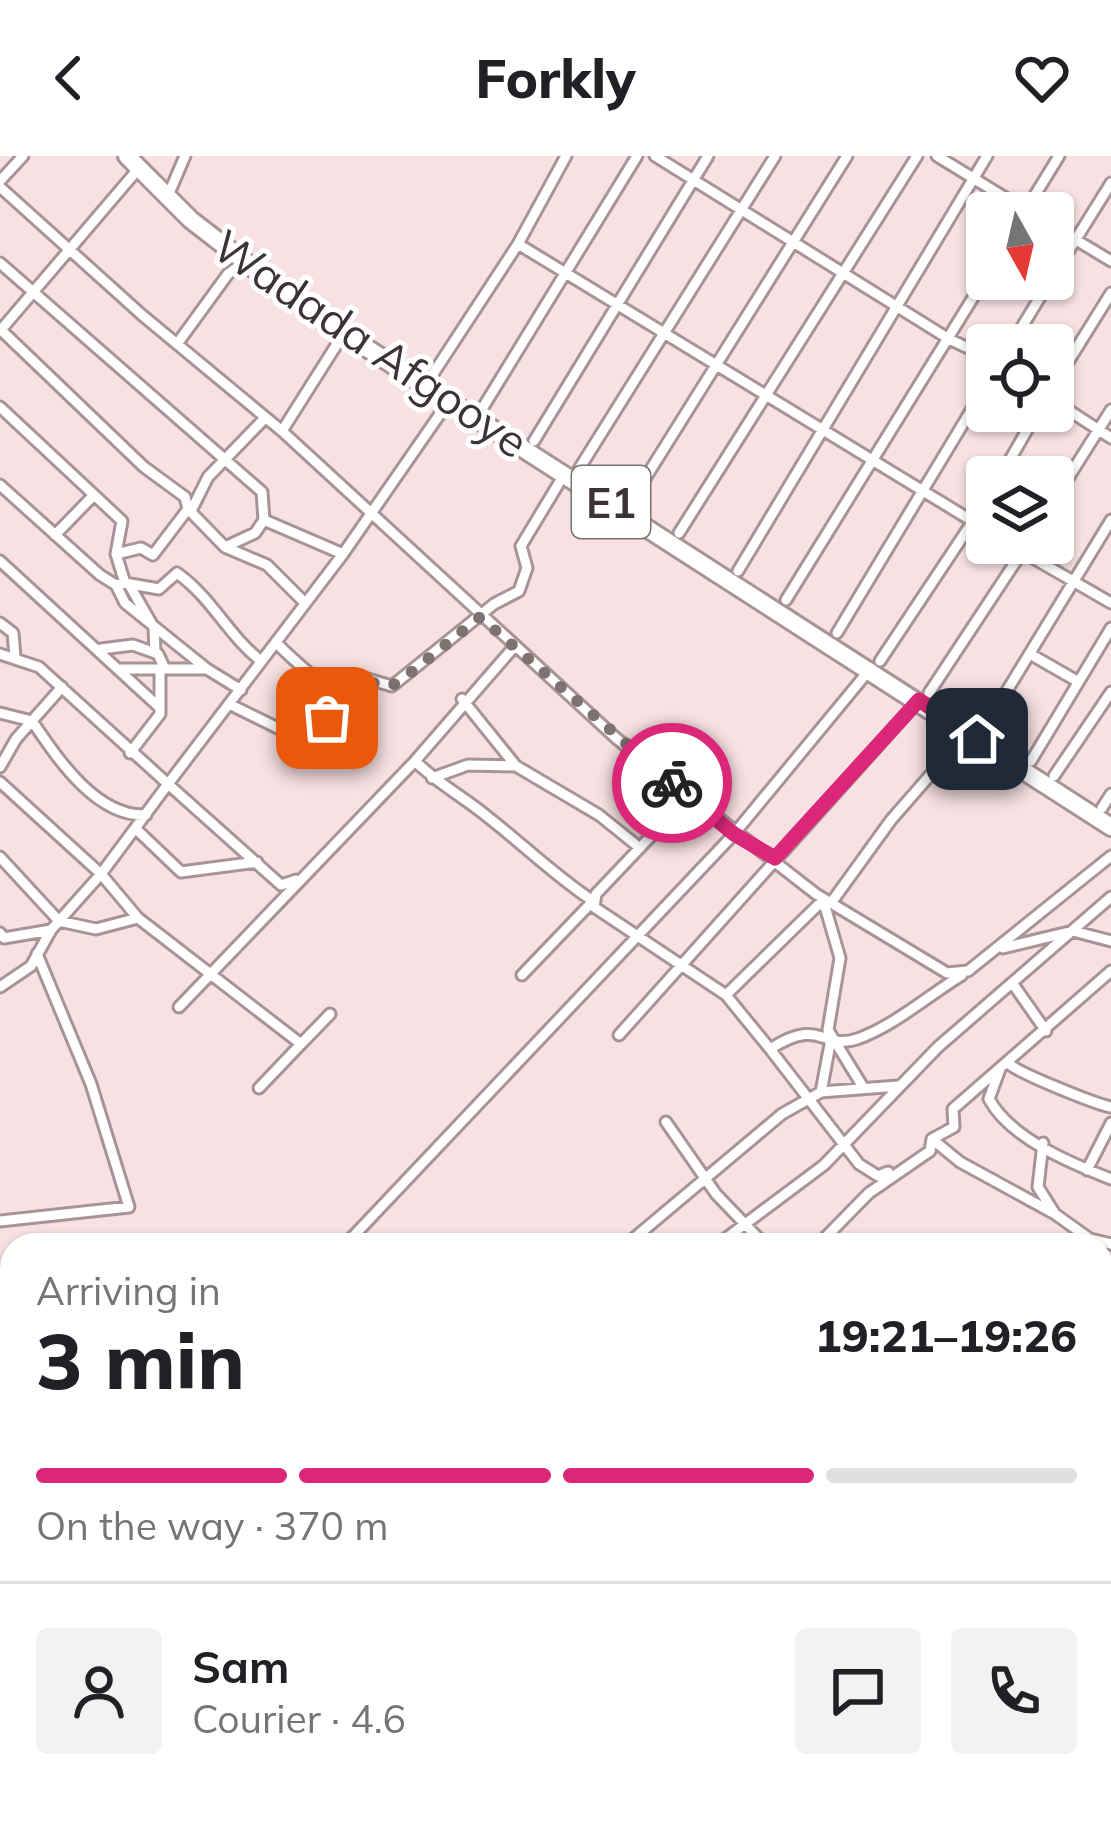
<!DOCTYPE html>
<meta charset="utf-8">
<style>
body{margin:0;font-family:Mulish,sans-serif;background:#f2f2f2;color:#202124;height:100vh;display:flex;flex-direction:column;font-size:45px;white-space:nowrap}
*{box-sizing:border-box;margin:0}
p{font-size:39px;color:#757577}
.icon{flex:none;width:66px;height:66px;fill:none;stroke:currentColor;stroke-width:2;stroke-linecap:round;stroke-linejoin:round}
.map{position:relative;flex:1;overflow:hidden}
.details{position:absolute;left:0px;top:1077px;width:1113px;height:591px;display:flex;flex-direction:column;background:#fff;border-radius:36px 36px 0 0;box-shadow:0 3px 9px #0004}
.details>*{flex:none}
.needle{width:78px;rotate:172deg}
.buttons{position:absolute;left:966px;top:36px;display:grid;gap:24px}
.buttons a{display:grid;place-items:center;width:108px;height:108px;border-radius:12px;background:#fff;box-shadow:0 3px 9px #0004;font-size:60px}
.pin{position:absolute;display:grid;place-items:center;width:102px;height:102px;color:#fff;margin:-51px;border-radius:24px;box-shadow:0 6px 18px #0006}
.courier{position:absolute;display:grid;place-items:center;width:120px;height:120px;margin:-60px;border:9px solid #db2777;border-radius:50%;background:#fff;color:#222;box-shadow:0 3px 15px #0007}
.overview em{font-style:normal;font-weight:800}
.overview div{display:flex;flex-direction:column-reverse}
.overview{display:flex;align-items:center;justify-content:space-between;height:204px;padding:0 36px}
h1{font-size:78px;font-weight:800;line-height:90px}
.bar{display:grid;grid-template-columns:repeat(4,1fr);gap:18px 12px;align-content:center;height:144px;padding:0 36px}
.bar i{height:15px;border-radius:9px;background:#e0e0e0}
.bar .current{background:#db2777}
.bar p{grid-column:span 4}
.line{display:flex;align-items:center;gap:30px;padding:0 36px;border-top:3px solid #e0e0e0}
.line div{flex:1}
.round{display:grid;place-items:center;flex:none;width:126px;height:126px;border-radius:12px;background:#f2f2f2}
header{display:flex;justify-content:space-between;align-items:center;height:156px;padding:0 36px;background:#fff;font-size:54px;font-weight:800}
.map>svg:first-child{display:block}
</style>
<header><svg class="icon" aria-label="back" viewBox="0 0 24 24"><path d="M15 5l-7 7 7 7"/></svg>Forkly<svg class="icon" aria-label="heart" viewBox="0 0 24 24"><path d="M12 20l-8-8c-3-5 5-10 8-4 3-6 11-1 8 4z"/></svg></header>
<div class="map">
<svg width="1111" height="1666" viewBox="0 0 1111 1666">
<rect width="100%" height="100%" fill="#f7e1e3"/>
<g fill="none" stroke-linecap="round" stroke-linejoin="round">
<g stroke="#a89496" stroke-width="15">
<path id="street" d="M655 0 949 183 987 201
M937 0 1030 57
M0 25 23 0
M0 31 142 159 282 275 617 583 816 738 947 817 968 815 1111 700
M170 35 185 0
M1024 57 1059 0
M1053 70 1111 105
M518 88 987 374
M0 107 262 336 264 364
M1053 120 1111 27
M0 173 144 311 185 341 188 353
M0 175 139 12
M177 188 228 118 242 108
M1011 189 1051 123
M431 221 518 88 566 0
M1053 230 1111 137
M1053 244 1111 282
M0 251 122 365 116 398 125 427 159 433 177 417C213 443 227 478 261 505
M482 253 637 0
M282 275 344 177
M534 285 708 0
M579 313 775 0
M1000 321 1038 255
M0 329 100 419 116 429 125 427
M631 345 847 0
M1053 346 1111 254
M191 355 208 321 265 262
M679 377 917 0
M55 379 92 341
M1007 387 1111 447
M225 391 267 409 305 447
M116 398 141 392 153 399 188 353 225 391 255 377 264 364 343 398
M0 405 159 551
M738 415 987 0
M116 429 125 447 207 513
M130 430 154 472 155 496
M786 444 987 119
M0 467 13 477 15 501
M837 477 987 228
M101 493 133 489 158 498 165 513
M0 498 39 511 168 628 343 398 449 245
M1030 498 1077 525
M880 505 987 344
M122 513H207L241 534
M321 524 354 519 392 530 494 448 519 435 527 412 521 390 565 317
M929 537 1028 387
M462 543 516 610 599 659 640 692
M229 548 296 581 320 577C344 529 303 518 276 486
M329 554 349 546 366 525
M0 557 32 565C58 603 96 661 146 659
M983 574 1111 364
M130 597 160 558V513
M415 605C438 628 464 641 489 662 525 690 555 720 593 745L522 819
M1031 605 1111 472
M0 611 16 583 62 531
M1054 620 1111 536
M432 622 468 609 516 610
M0 626 101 718 138 762 301 888 259 932
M688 641 596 738 594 751 726 839 818 749 831 747 891 664 966 578
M1102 652 1111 638
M136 673 181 716 257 706
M0 701 59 765 96 773 138 762
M824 747 840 802 828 874 863 931
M0 777 4 782 51 774 101 718 168 628 281 729 296 724
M1003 792 1073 775 1111 785
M1013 828 1046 875
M0 831 31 810 51 774
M726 839 770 893C822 860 822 895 857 883 894 870 929 839 962 819
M179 851 415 605 514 491
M619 879 919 544
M301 888 330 858
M770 893 859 1008 878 1020 888 1016
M1008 907C1016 916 1095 948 1111 951
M1000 913 989 943C1010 982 1070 1007 1111 1023
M821 936 831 883
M666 966 716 1038 765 1089
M932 983 960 1006 1055 1058
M1043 987 1038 1031 1055 1058 1090 1083
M1087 1014 1111 967
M0 1065 129 1051 91 928 37 798
M345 1089 734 678 871 512
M626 1089 782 958 821 936 898 930
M717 1089 824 1009 938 891 1111 741
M818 1089 869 1037 930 995 932 983 954 971 953 953 1111 815
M1077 1089 1090 1083 1111 1088
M1101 1145 1111 1149
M1101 1205 1111 1208
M1101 1270 1111 1274
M1101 1322H1111
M1101 1358 1111 1340
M1101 1547 1111 1552
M464 1656 467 1666
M475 1656 497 1666
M755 1656 776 1666
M1042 1656 1062 1666
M280 1666 335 1656
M505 1666 511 1656
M572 1666 577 1656
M633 1666 638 1656
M695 1666 699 1656
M823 1666 828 1656
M888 1666 893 1656
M949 1666 953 1656
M1022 1666 1026 1656"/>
</g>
<g stroke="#a89496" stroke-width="22">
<path id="highway" d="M127 0 191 64 306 153 1111 671"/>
</g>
<use href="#street" stroke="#fff" stroke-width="9"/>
<use href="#highway" stroke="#fff" stroke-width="16"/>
</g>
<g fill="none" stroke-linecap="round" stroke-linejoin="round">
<path stroke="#7d7171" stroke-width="12" stroke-dasharray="0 21.6" d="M327 562 329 554 349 546 366 525 388 531 399 526 480 461 672 627"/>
<path stroke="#db2777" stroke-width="15" d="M672 627 734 678 775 702 919 544 977 583"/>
</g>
<g text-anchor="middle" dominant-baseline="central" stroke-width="10" stroke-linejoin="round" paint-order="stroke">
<rect fill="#fff" stroke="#767171" stroke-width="3" x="572" y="310" width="78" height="72" rx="9"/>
<g font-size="42" font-weight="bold" fill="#3c3434">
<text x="611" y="346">E1</text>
</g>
<g font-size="45" fill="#3c3434" stroke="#fff">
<text transform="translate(371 187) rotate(34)">Wadada Afgooye</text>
</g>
</g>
</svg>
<div class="buttons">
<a><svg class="needle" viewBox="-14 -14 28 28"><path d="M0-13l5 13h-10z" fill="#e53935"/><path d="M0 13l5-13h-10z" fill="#757577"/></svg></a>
<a><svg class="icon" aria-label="locate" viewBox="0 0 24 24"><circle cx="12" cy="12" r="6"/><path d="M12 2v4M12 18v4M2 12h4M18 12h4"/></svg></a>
<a><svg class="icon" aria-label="layers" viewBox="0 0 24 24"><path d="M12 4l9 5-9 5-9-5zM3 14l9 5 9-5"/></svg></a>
</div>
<div class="pin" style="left:327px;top:562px;background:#ea580c"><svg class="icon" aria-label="bag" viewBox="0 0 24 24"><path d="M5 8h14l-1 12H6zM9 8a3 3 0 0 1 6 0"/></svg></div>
<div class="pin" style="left:977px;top:583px;background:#1f2937"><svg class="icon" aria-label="home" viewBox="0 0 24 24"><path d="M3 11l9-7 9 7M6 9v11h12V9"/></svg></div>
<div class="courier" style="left:672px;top:627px"><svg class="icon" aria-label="bike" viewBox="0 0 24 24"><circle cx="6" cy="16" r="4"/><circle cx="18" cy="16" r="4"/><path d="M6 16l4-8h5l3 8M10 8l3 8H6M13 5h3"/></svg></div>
<section class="details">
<div class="overview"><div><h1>3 min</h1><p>Arriving in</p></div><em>19:21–19:26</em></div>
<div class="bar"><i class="current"></i><i class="current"></i><i class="current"></i><i></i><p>On the way · 370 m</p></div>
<div class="line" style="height:216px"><a class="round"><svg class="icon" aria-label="person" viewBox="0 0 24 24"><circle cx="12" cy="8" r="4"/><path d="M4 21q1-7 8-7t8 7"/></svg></a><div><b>Sam</b><p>Courier · 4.6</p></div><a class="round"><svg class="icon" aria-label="chat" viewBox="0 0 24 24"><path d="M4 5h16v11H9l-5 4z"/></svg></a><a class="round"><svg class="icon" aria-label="phone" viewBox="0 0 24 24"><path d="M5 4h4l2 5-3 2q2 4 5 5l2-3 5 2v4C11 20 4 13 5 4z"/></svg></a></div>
</section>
</div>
